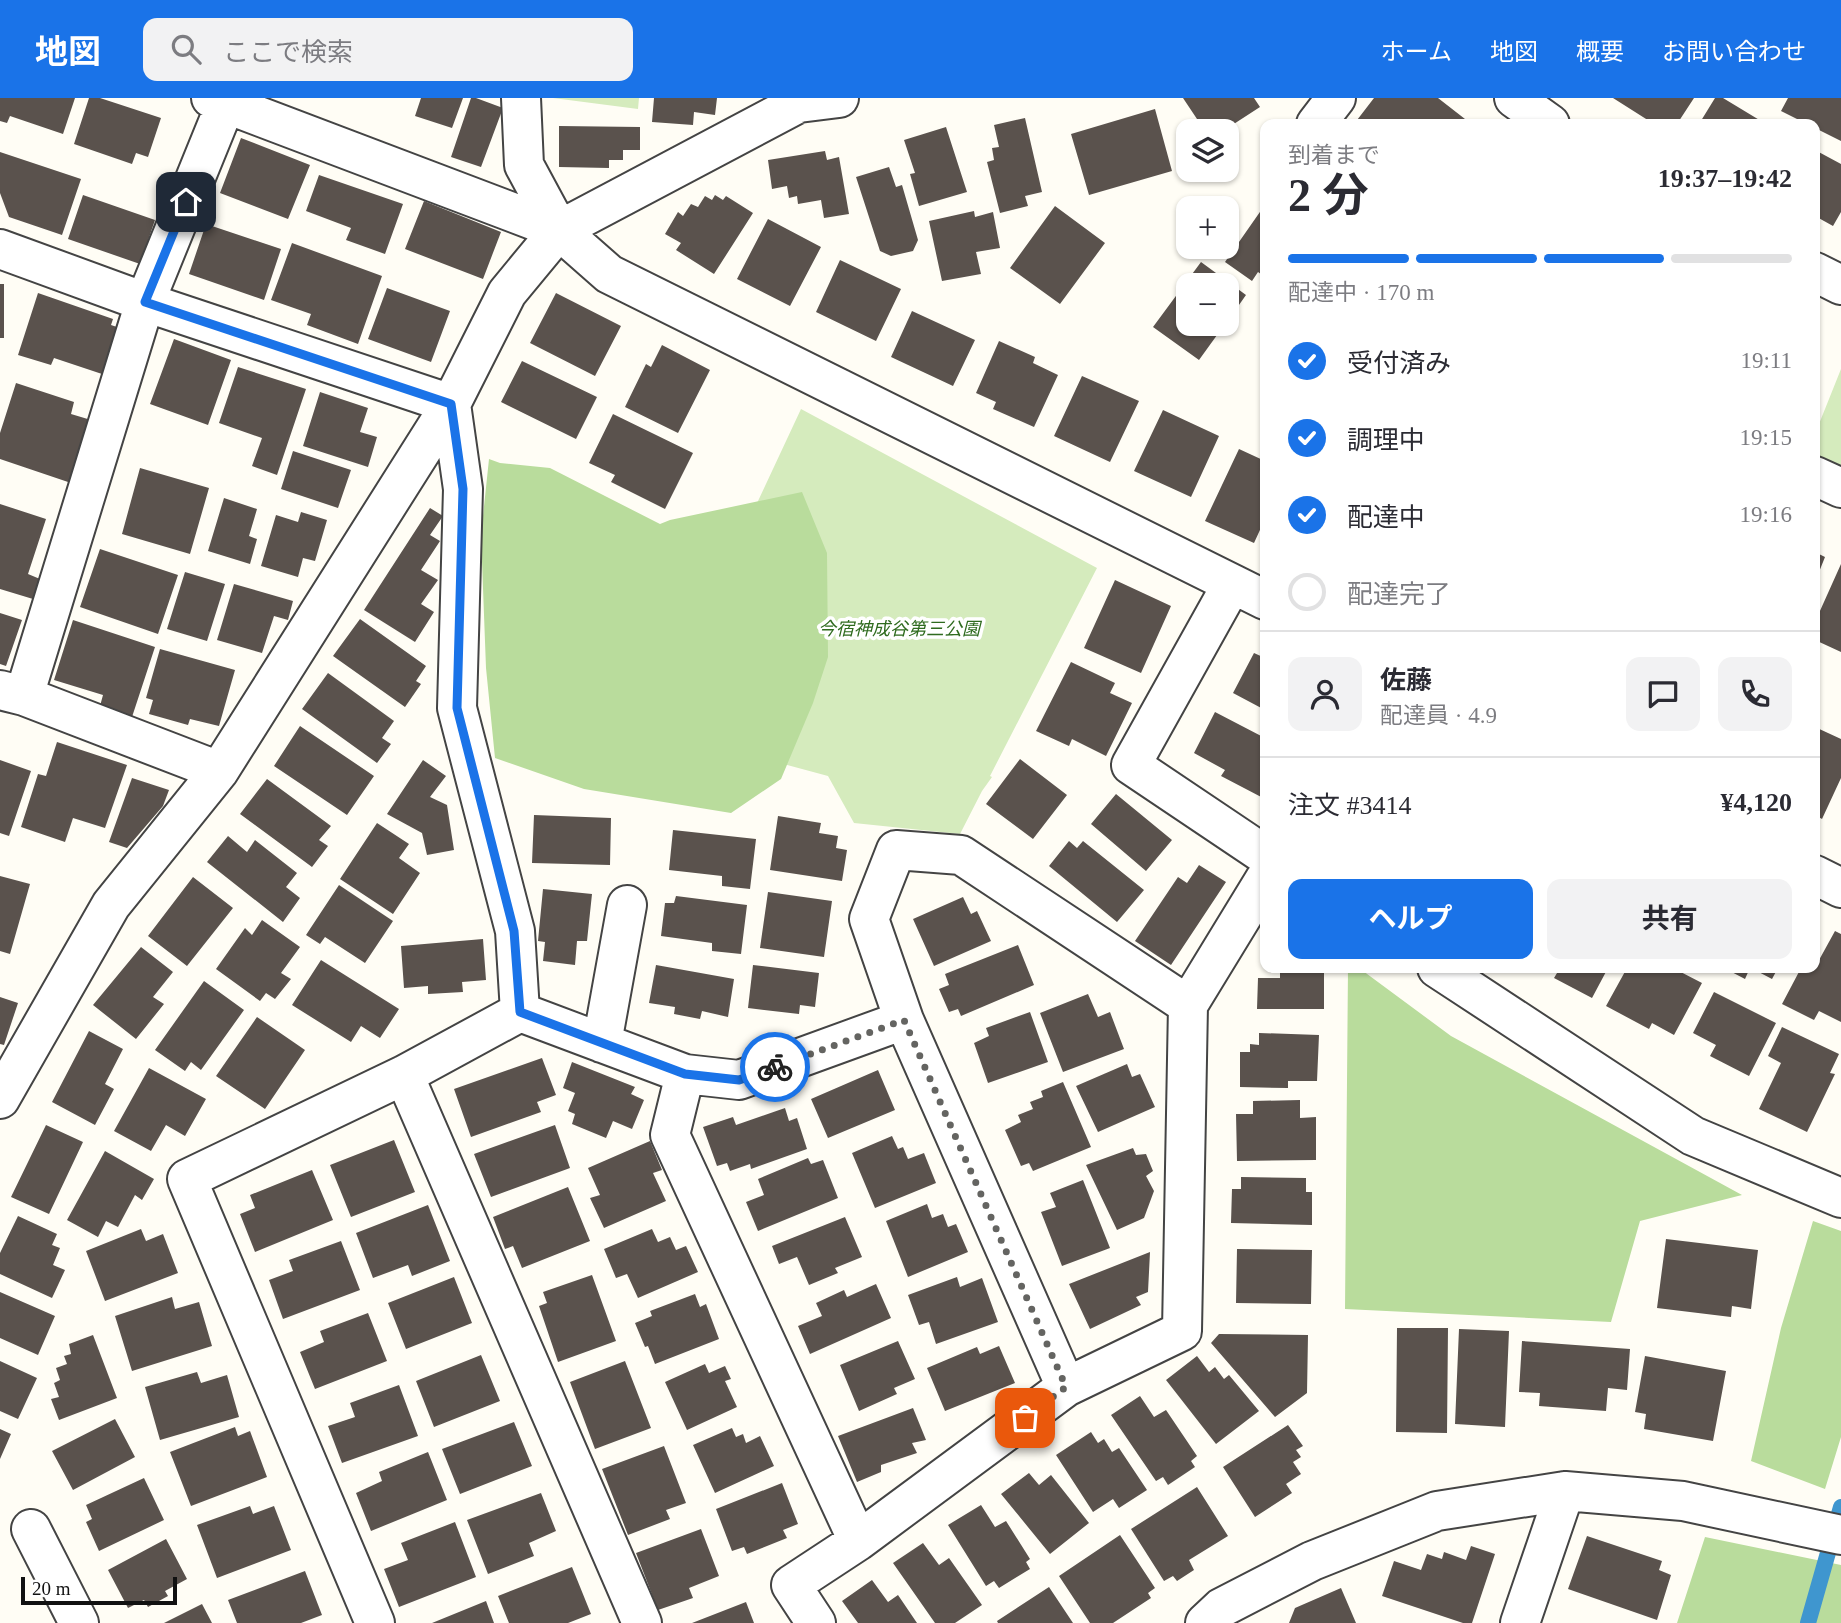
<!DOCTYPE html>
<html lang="ja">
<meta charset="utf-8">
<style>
body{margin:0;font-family:"Times New Roman","Noto Sans JP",serif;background:#f2f2f3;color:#2b2b33;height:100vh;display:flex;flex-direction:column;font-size:26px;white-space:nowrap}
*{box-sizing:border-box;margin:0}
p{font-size:23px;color:#7c7c81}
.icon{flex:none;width:38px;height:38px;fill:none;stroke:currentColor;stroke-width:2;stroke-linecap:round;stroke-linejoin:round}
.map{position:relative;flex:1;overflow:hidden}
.details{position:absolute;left:1260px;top:21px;width:560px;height:854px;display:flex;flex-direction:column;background:#fff;border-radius:14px;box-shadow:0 2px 5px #0004}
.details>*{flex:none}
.fabs{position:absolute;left:1176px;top:21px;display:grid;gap:14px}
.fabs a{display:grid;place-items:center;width:63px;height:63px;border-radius:14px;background:#fff;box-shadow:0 2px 5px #0004;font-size:35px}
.scale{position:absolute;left:21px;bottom:18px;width:156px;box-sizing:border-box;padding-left:7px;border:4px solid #111;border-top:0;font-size:19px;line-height:24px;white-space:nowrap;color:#111;-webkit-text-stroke:5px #fff;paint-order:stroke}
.pin{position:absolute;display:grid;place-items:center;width:60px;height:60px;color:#fff;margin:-30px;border-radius:14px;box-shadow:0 4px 10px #0006}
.courier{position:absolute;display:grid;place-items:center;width:70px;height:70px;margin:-35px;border:5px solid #1a73e8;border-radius:50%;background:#fff;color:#222;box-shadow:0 2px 9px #0007}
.overview em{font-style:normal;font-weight:700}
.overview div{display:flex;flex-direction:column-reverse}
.overview{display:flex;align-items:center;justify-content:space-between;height:119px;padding:0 28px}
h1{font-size:46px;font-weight:700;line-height:52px}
.bar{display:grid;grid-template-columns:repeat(4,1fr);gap:10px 7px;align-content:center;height:84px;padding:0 28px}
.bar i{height:9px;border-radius:5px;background:#e1e1e2}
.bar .on{background:#1a73e8}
.bar p{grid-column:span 4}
.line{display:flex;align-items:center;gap:18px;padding:0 28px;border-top:2px solid #e1e1e2}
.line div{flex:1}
.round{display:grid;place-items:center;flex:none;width:74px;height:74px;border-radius:14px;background:#f2f2f3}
ol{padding:0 28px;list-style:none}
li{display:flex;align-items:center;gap:21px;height:77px}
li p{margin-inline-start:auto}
li .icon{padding:7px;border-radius:50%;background:#1a73e8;color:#fff;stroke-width:4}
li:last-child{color:#7c7c81}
li i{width:38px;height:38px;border:4px solid #e1e1e2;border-radius:50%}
.cta{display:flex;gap:14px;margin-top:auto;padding:14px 28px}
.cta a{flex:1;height:80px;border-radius:14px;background:#1a73e8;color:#fff;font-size:28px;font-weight:700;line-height:80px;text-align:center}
.cta a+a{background:#f2f2f3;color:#2b2b33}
header{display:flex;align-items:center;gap:42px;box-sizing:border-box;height:98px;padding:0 35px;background:#1a73e8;color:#fff}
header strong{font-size:33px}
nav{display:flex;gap:38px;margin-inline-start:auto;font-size:24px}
.search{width:490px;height:63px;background:#f2f2f3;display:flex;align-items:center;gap:18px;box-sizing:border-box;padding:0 24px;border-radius:14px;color:#7c7c81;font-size:26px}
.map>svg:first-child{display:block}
</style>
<header>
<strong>地図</strong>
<div class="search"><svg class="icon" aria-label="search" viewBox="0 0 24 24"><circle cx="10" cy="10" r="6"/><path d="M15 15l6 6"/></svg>ここで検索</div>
<nav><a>ホーム</a><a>地図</a><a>概要</a><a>お問い合わせ</a></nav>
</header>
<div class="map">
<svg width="1841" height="1525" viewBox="0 0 1841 1525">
<rect width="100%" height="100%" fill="#fffdf5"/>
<path fill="#d5ebbd" d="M553 0H639L638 11Z
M1841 271V370L1815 358V336Z
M801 311 1097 470 990 678 992 679 982 693 960 736 854 725 828 678 739 654 744 433Z"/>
<path fill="#b9dc9c" d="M489 361 500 365 550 370 660 426 670 422 802 394 827 455 828 559 813 605 781 681 731 715 584 691 495 660 486 570 481 437Z
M1348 870H1359L1451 938 1742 1097 1640 1123 1611 1224 1345 1211Z
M1813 1123 1841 1133V1339L1825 1391 1751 1363 1781 1230Z
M1705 1439 1841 1467V1525H1677Z"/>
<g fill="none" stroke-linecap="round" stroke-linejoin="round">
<path stroke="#3f96cf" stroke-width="16" d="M1808 1525 1841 1409"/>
</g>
<path fill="#5a524d" d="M0 0H75L63 36 10 18 7 25 0 23Z
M89 0H100L161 20 148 59 136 55 132 66 74 46Z
M421 0H463L452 30 415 18Z
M471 0H476L503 10 481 69 451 59Z
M654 0H717L715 17 694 14 693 27 652 24Z
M1183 0H1254L1260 9 1223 33H1205Z
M1374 0H1438L1465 21 1461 26H1354Z
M1613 0H1694L1677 26H1654Z
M1715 0H1723L1766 26H1699Z
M1788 0H1841V43L1815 30V26H1807L1781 13Z
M1155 11 1172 73 1089 97 1071 36Z
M1025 20 1042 94 1025 98 1028 108 1000 115 987 64 994 62 992 50 999 49 994 27Z
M559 28 640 29V52H623V62H609V70L559 69Z
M946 29 967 94 919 108 910 76 915 75 904 42Z
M241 40 310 67 288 121 220 95Z
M1815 52 1841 66V114L1833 128 1815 118Z
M825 53 827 62 839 59 849 116 824 120 821 102 798 106 797 98 789 100 787 88 772 91 768 62Z
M0 54 81 81 62 137 9 119 0 95Z
M889 69 896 89 902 87 918 142 913 153 891 158 880 153 856 79Z
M319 77 403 106 385 156 346 142 351 130 306 113Z
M83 97 155 122 140 166 68 141Z
M715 97 723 102 726 98 753 115 714 176 676 152 681 145 665 136 678 114 683 118 691 106 698 109 705 98 712 102Z
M424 103 501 134 483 181 405 151Z
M1055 108 1105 145 1060 206 1010 170Z
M1262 111 1265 113V179L1258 174 1252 183 1225 164Z
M974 113 975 119 993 114 1000 150 976 154 981 176 942 183 929 123Z
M768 121 821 149 790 208 737 181Z
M206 126 281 151 264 202 189 176Z
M292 145 382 178 358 246 307 227 311 216 271 202Z
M840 162 901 191 876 243 816 214Z
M1201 164 1246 197 1227 224V187H1188V226H1225L1199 262 1153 229Z
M0 186H4V240H0Z
M387 190 450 213 431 264 368 241Z
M38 195 113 221 111 227 120 230 105 277 54 260 51 267 18 257Z
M556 195 621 228 595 278 530 245Z
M912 213 975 242 953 288 891 259Z
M174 241 231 262 208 327 150 306Z
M999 243 1035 259 1033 265 1058 277 1034 329 993 311 996 304 976 295Z
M662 247 710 272 678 335 625 309 646 266 651 269Z
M522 263 597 299 576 341 501 304Z
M238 269 306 291 277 377 252 368 262 340 219 325Z
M1082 278 1139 303 1110 364 1054 338Z
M16 285 74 304 71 316 91 322 71 385 0 361V335Z
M320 294 368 310 360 334 377 339 368 369 303 348Z
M1163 312 1219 338 1191 399 1134 373Z
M613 316 693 355 665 411 611 384 615 377 589 365Z
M1239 351 1265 363V421L1254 445 1205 423Z
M293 353 351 372 338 410 281 391Z
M140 370 209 390 190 456 122 436Z
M224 400 257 411 249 438 257 441 250 466 208 453Z
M0 406 46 421 28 476 40 481 33 501 0 491Z
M430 410 443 418 430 437 440 443 421 472 438 482 421 506 434 514 415 544 364 512Z
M301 414 327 422 315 463 303 460 298 479 261 468 276 417 298 424Z
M100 451 178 477 158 536 80 509Z
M1815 454 1825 459 1815 484Z
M1841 466V554L1815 542V524Z
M185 474 225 486 207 543 167 531Z
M1115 482 1171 508 1141 575 1084 550Z
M234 486 293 503 288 522 274 518 262 555 217 542Z
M0 515 22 522 6 568 0 566Z
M360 521 426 568 416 583 421 586 405 609 333 558Z
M73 522 155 549 132 619 100 608 103 597 54 582Z
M160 551 235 572 219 628 190 621 188 627 149 616 153 602 146 600Z
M1254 555 1265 560V612L1233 595Z
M1071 564 1115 585 1110 595 1132 605 1106 658 1072 641 1069 648 1036 633Z
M328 575 394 623 382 640 391 646 377 665 302 611Z
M1215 614 1265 640V701L1221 678 1225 672 1194 655Z
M300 628 374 678 347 717 274 668Z
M1815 629 1841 641V680L1822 721 1815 717Z
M57 644 127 667 105 730 73 720 65 744 21 729 38 676 46 678Z
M1020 661 1067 697 1033 741 986 706Z
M0 662 31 673 9 738 0 735Z
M423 662 446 678 430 699 447 707 454 752 427 757 422 735 387 716Z
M132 680 169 692 163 708 127 750 109 744Z
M267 681 331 728 319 742 328 748 312 769 240 716Z
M1116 696 1172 742 1146 773 1091 726Z
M534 717 611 720 610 767 532 765Z
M778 718 821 725 819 735 838 738 836 750 847 752 842 783 770 772Z
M377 725 409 746 399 760 420 775 393 816 340 781Z
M673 732 756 741 750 791 722 788V778L669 772Z
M228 738 247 754 255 742 297 775 286 789 300 800 283 824 207 764Z
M1069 743 1077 750 1083 743 1144 792 1117 824 1049 768Z
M1199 767 1226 784 1171 867 1135 843 1178 779 1187 785Z
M0 778 30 786 10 856 0 853Z
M193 779 233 810 187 868 148 838Z
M339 787 393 823 365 865 325 839 320 846 306 837Z
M543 791 592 796 587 843H577L575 867 543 863 545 844 538 843Z
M768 794 832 803 824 859 760 850Z
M676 798 747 807 741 856 712 853V845L661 838 665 805H674Z
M963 799 971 816 977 813 991 843 934 868 913 821Z
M262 822 300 849 281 875 291 881 275 901 266 895 260 903 216 871 245 830 252 837Z
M1835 833 1841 836V924L1819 913 1814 922 1782 906 1801 870H1808L1813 873Z
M483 841 486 882 462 884 463 894 428 896V888L404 890 401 848Z
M1018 847 1034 887 961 918 958 911 949 914 939 891 949 887 945 876Z
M141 849 173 874 153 899 164 906 136 941 93 907Z
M321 862 399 911 380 940 361 928 351 944 292 907Z
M656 867 734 881 728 919 702 913 700 921 674 916 675 909 649 905Z
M753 867 819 875 815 909 800 907 799 916 748 910Z
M1280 870H1324V911H1257L1258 880H1280Z
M1560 870H1608L1592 900 1554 880Z
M1627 870H1673L1702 885 1674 937 1652 925 1649 931 1606 908Z
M1724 870H1750L1745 881Z
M1751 870H1778L1772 881Z
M204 883 244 912 201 972 191 964 185 973 155 952Z
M1714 894 1776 925 1749 978 1710 958 1716 947 1693 935Z
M1088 896 1098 919 1110 914 1124 951 1063 974 1040 915Z
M0 899 18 905 4 947 0 946Z
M1030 914 1048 964 988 985 974 945 989 938 986 930Z
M257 919 305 952 265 1011 216 978Z
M1782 929 1839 956 1830 975 1835 976 1807 1034 1759 1011 1781 965 1768 958Z
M89 933 123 951 105 986 114 991 95 1027 52 1004Z
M1259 935 1319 937 1317 983H1288V990L1240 989V954H1250V946L1259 947Z
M542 960 556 997 537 1004 541 1014 471 1039 454 991Z
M572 964 635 989 631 996 644 1002 632 1031 613 1023 606 1040 572 1026 575 1016 568 1013 575 995 563 990Z
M1127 966 1132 979 1140 976 1155 1009 1098 1034 1076 988Z
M149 970 206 1001 185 1038 166 1027 151 1053 114 1033Z
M878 972 895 1012 828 1040 811 1001Z
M1063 984 1091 1049 1033 1073 1029 1065 1021 1068 1005 1032 1021 1024 1018 1017 1033 1011 1030 1004 1043 999 1041 993Z
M1300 1002V1020L1316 1019V1062L1237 1063 1236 1016H1253V1003Z
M785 1010 789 1023 797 1020 807 1051 751 1071 750 1066 730 1073 727 1065 717 1068 703 1029 733 1019 736 1027Z
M46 1027 83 1044 49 1116 11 1099Z
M555 1027 570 1070 491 1099 474 1056Z
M892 1038 898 1051 903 1049 908 1061 924 1055 936 1085 875 1110 852 1055Z
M394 1042 415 1094 351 1119 330 1067Z
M650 1043 662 1072 653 1075 666 1103 604 1130 590 1100 600 1097 588 1070Z
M1133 1050 1136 1057 1146 1056 1153 1073 1146 1078 1154 1093 1144 1120 1117 1132 1086 1067Z
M105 1053 154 1081 142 1102 135 1097 118 1129 106 1123 98 1139 67 1122Z
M808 1060 811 1066 823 1062 838 1100 758 1133 746 1104 764 1097 758 1081Z
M312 1072 333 1122 255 1154 240 1116 255 1110 250 1097Z
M1241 1079 1306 1080V1094H1312V1127L1231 1125 1232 1091H1241Z
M1083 1082 1110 1150 1062 1168 1041 1114 1056 1109 1050 1095Z
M568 1089 590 1143 522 1170 513 1148 505 1151 493 1119Z
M927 1106 932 1120 943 1116 948 1129 956 1126 968 1154 908 1179 886 1123Z
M428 1107 450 1163 412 1178 408 1167 373 1180 356 1135Z
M18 1118 57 1136 52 1147 60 1150 53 1167 65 1172 52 1200 0 1176V1155Z
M845 1119 862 1159 835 1170 838 1175 809 1187 797 1159 779 1166 772 1148Z
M141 1131 146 1143 163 1136 178 1175 105 1203 86 1153Z
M652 1131 658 1144 670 1139 676 1152 686 1148 698 1174 638 1200 627 1176 616 1180 604 1151Z
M1666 1141 1758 1152 1751 1211 1732 1208 1731 1219 1657 1210Z
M341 1143 360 1192 283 1221 269 1182 293 1173 289 1162Z
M1237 1151 1312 1152 1311 1206 1236 1205Z
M1150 1154 1148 1194 1136 1199 1141 1207 1090 1231 1069 1186Z
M592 1177 616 1243 558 1264 539 1208 547 1205 543 1194Z
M454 1179 472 1225 406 1251 388 1205Z
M957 1179 960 1189 982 1180 998 1224 936 1246 929 1224 919 1227 908 1197Z
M876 1186 891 1220 810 1256 798 1228 822 1218 816 1205 844 1192 847 1199Z
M0 1194 55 1218 38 1257 0 1240Z
M695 1196 700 1209 706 1206 719 1241 655 1266 648 1248 645 1249 635 1225 652 1218 650 1213Z
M172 1199 175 1211 199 1204 212 1248 132 1273 115 1218Z
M368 1215 387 1263 315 1291 300 1254 324 1244 320 1233Z
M1397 1230H1448L1447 1335 1396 1334Z
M1459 1231 1509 1233 1505 1329 1455 1326Z
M1219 1236 1308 1237 1307 1295 1275 1319 1211 1245Z
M93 1237 117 1300 59 1322 51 1301 59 1299 54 1285 60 1282 56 1270 67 1266 64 1258 71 1256 69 1246Z
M898 1243 915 1281 894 1290 897 1296 859 1313 840 1267Z
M1522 1243 1630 1251 1627 1292 1608 1290 1606 1313 1539 1308 1540 1295 1519 1294Z
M999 1248 1015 1285 945 1313 927 1270 977 1249 980 1256Z
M481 1257 500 1303 434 1329 416 1283Z
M1197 1258 1209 1274 1215 1269 1224 1281 1229 1277 1259 1313 1216 1346 1166 1282Z
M1645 1258 1726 1273 1713 1343 1644 1331 1646 1316 1635 1314Z
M0 1263 37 1280 18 1321 0 1313Z
M625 1263 651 1330 595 1351 570 1284Z
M705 1266 709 1275 725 1268 731 1281 725 1283 737 1309 687 1332 665 1284Z
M197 1274 201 1285 227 1277 239 1319 160 1342 145 1289Z
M399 1287 418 1338 342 1365 328 1328 355 1319 350 1305Z
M1140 1298 1154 1319 1166 1312 1197 1358 1191 1363 1195 1369 1168 1387 1163 1379 1156 1383 1111 1317Z
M913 1310 926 1342 912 1345 917 1355 881 1367V1374L857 1384 838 1338Z
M115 1321 135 1359 73 1392 52 1353Z
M514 1324 532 1368 460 1396 442 1351Z
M1288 1327 1303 1348 1296 1352 1301 1359 1293 1364 1301 1376 1286 1386 1292 1395 1255 1419 1223 1369Z
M235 1329 238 1338 250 1333 267 1379 191 1408 170 1354Z
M732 1330 736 1339 743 1336 746 1345 760 1338 774 1368 715 1395 693 1347Z
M0 1331 11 1336 0 1361Z
M1091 1334 1098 1345 1104 1341 1112 1354 1119 1350 1147 1392 1119 1410 1113 1401 1093 1414 1056 1357Z
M664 1348 686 1405 666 1412 670 1421 628 1437 602 1371Z
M428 1354 447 1402 371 1433 356 1395 382 1383 379 1374Z
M1029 1375 1039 1387 1051 1377 1089 1425 1050 1456 1001 1396Z
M144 1380 164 1422 99 1453 86 1424 92 1421 86 1407Z
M782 1385 798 1426 783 1432 787 1440 747 1456 744 1449 732 1453 716 1411Z
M1197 1389 1228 1438 1189 1462 1194 1472 1177 1483 1173 1478 1164 1483 1131 1431Z
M541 1395 556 1433 529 1445 534 1458 488 1476 467 1422Z
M981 1407 995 1429 1006 1423 1030 1461 1026 1464 1030 1471 999 1490 994 1483 986 1488 948 1427Z
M250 1408 253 1416 274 1408 291 1452 217 1480 197 1427Z
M455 1424 476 1479 399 1509 384 1471 408 1462 401 1445Z
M701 1431 719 1478 689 1490 693 1500 658 1512 636 1455Z
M1120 1437 1155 1490 1148 1495 1151 1500 1113 1525H1090L1059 1478Z
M1587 1438 1662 1463 1659 1472 1671 1477 1657 1522 1568 1491Z
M166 1441 187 1481 165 1493 168 1498 148 1509 144 1502 128 1510 108 1472Z
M923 1445 939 1467 949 1460 982 1507 955 1525H935L893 1465Z
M1471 1448 1495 1456 1472 1525H1463L1382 1498 1394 1463 1421 1472 1427 1456 1442 1461 1444 1454 1466 1462Z
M572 1469 591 1516 568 1525H509L498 1498Z
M305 1473 322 1517 301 1525H237L228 1502Z
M872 1482 888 1504 898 1497 917 1525H858L842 1503Z
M1049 1489 1073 1525H998L997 1523Z
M1341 1490 1356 1525H1289L1295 1510Z
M486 1503 494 1525H432Z
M746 1504 754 1525H692Z
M202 1506 212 1525H164Z"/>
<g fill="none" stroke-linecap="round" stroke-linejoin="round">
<g stroke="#444" stroke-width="42">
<path id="minor" d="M211 0 559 132 799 5 803 0
M1514 0 1550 26
M799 5 839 0
M1316 26 1336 0
M559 132 609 176 1265 502
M0 151 145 204 451 306 463 391 457 610 515 833 520 914
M1815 174 1841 187
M1815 378 1841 390
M1232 486 1131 667 1265 757
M0 592 24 598 219 673
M24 598 145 204 228 0
M1815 777 1841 790
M1437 870 1693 1038 1841 1100
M602 945 627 807
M685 976 670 1037 858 1443
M404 977 642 1525
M0 1001 111 807 219 673 451 306 507 195 559 132 524 67 521 0
M1066 1289 904 922 869 821 896 752 961 757 1188 907
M31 1431 79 1525
M375 1525 187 1081 404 977 520 914 685 976 739 982 904 922
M816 1525 791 1487 858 1443 1066 1289 1182 1233 1188 907 1265 781
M1205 1525 1221 1510 1312 1463 1437 1413 1565 1393 1683 1403 1841 1437
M1520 1525 1565 1393"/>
</g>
<use href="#minor" stroke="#fff" stroke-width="38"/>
</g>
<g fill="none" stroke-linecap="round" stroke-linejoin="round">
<path stroke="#646461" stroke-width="7" stroke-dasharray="0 12.6" d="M775 969 904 922 1066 1289 1025 1320"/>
<path stroke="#1a73e8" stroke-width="9" d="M186 104 145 204 451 306 463 391 457 610 514 833 520 914 685 976 739 982 775 969"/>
</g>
<g text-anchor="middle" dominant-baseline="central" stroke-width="7" stroke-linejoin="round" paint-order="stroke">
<g font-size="18" font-style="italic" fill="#2f6b1f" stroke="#fff">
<text x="899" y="531">今宿神成谷第三公園</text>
</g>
</g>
</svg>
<div class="fabs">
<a><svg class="icon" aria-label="layers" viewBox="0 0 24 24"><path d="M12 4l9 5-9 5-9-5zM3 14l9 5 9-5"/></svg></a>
<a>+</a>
<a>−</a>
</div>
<div class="scale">20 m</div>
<div class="pin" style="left:1025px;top:1320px;background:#ea580c"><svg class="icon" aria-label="bag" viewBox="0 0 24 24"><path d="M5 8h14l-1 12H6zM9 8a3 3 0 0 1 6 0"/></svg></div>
<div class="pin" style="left:186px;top:104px;background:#1f2937"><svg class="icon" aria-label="home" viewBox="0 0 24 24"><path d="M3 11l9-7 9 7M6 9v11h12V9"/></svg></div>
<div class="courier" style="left:775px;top:969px"><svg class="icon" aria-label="bike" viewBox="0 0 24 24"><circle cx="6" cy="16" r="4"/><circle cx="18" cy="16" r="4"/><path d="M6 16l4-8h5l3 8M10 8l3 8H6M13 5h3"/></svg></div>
<section class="details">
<div class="overview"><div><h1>2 分</h1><p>到着まで</p></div><em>19:37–19:42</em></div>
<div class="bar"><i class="on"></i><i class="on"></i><i class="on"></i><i></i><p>配達中 · 170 m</p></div>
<ol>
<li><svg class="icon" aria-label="check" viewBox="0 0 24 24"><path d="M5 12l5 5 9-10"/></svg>受付済み<p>19:11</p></li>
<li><svg class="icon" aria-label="check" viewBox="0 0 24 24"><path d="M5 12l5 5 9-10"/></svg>調理中<p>19:15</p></li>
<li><svg class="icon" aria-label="check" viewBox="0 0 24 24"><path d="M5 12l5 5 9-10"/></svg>配達中<p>19:16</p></li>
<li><i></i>配達完了</li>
</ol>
<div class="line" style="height:126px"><a class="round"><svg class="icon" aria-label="person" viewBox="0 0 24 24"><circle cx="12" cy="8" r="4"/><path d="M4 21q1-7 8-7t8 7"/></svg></a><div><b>佐藤</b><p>配達員 · 4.9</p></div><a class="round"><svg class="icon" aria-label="chat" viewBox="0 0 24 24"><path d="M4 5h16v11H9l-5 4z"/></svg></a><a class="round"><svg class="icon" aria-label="phone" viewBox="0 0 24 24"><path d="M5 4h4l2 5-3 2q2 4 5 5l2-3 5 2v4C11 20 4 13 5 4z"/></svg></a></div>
<div class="line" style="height:91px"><div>注文 #3414</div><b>¥4,120</b></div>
<div class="cta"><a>ヘルプ</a><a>共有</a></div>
</section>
</div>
